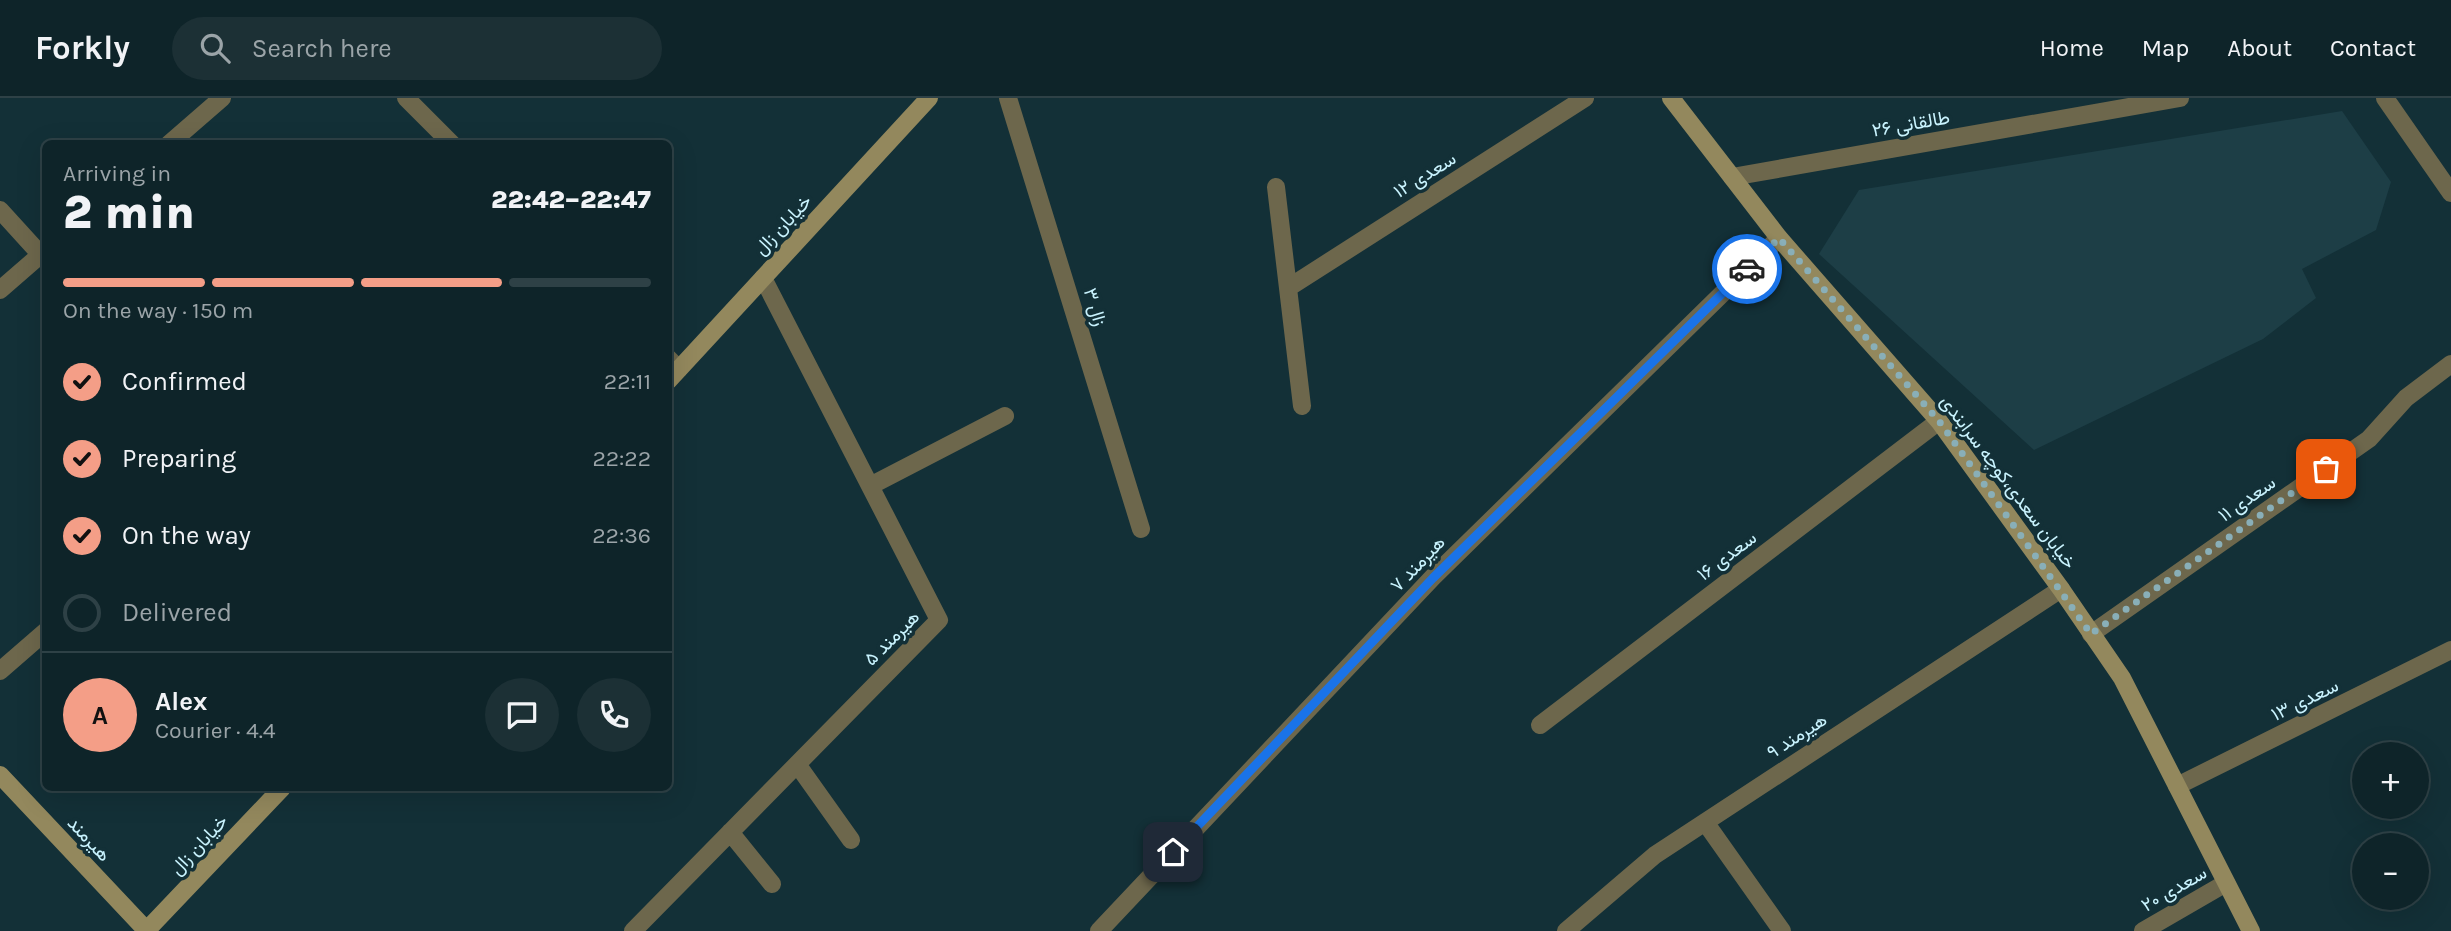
<!DOCTYPE html>
<meta charset="utf-8">
<style>
body{margin:0;font-family:Karla,Vazirmatn,sans-serif;background:#1c3035;color:#f1f3f6;height:100vh;display:flex;flex-direction:column;font-size:26px;white-space:nowrap}
*{box-sizing:border-box;margin:0}
p{font-size:23px;color:#9ba4a8}
.icon{flex:none;width:38px;height:38px;fill:none;stroke:currentColor;stroke-width:2;stroke-linecap:round;stroke-linejoin:round}
.map{position:relative;flex:1;overflow:hidden}
.side{position:absolute;left:42px;top:42px;width:630px;height:651px;display:flex;flex-direction:column;background:#0e2429;border-radius:10px;box-shadow:0 7px 28px #0002,0 0 0 2px #2e4146}
.side>*{flex:none}
.buttons{position:absolute;left:2352px;top:644px;display:grid;gap:14px}
.buttons a{display:grid;place-items:center;width:77px;height:77px;border-radius:50%;background:#0e2429;box-shadow:0 7px 28px #0002,0 0 0 2px #2e4146;font-size:35px}
.pin{position:absolute;display:grid;place-items:center;width:60px;height:60px;color:#fff;margin:-30px;border-radius:14px;box-shadow:0 4px 10px #0006}
.courier{position:absolute;display:grid;place-items:center;width:70px;height:70px;margin:-35px;border:5px solid #1a73e8;border-radius:50%;background:#fff;color:#222;box-shadow:0 2px 9px #0007}
.summary em{font-style:normal;font-weight:800}
.summary div{display:flex;flex-direction:column-reverse}
.summary{display:flex;align-items:center;justify-content:space-between;height:119px;padding:0 21px}
h1{font-size:46px;font-weight:800;line-height:52px}
.bar{display:grid;grid-template-columns:repeat(4,1fr);gap:10px 7px;align-content:center;height:84px;padding:0 21px}
.bar i{height:9px;border-radius:5px;background:#2e4146}
.bar .active{background:#f49e87}
.bar p{grid-column:span 4}
.line{display:flex;align-items:center;gap:18px;padding:0 21px;border-top:2px solid #2e4146}
.line div{flex:1}
.round{display:grid;place-items:center;flex:none;width:74px;height:74px;border-radius:37px;background:#1c3035}
ol{padding:0 21px;list-style:none}
li{display:flex;align-items:center;gap:21px;height:77px}
li p{margin-inline-start:auto}
li .icon{padding:7px;border-radius:50%;background:#f49e87;color:#111;stroke-width:4}
li:last-child{color:#9ba4a8}
li i{width:38px;height:38px;border:4px solid #2e4146;border-radius:50%}
header{display:flex;align-items:center;gap:42px;box-sizing:border-box;height:98px;padding:0 35px;background:#0e2429;border-bottom:2px solid #2e4146}
header strong{font-size:33px}
nav{display:flex;gap:38px;margin-inline-start:auto;font-size:24px}
.search{width:490px;height:63px;background:#1c3035;display:flex;align-items:center;gap:18px;box-sizing:border-box;padding:0 24px;border-radius:38px;color:#9ba4a8;font-size:26px}
.map>svg:first-child{display:block}
</style>
<header>
<strong>Forkly</strong>
<div class="search"><svg class="icon" aria-label="search" viewBox="0 0 24 24"><circle cx="10" cy="10" r="6"/><path d="M15 15l6 6"/></svg>Search here</div>
<nav><a>Home</a><a>Map</a><a>About</a><a>Contact</a></nav>
</header>
<div class="map">
<svg width="2451" height="833" viewBox="0 0 2451 833">
<rect width="100%" height="100%" fill="#133037"/>
<path fill="#1d3e46" d="M2342 13 2391 84 2376 132 2302 171 2316 200 2263 241 2034 352 1819 156 1859 92Z"/>
<g fill="none" stroke-linecap="round" stroke-linejoin="round">
<path stroke="#6d674c" stroke-width="18" d="M406 0 452 46
M1008 0 1141 431
M2385 0 2451 95
M169 46 222 0
M1732 79 2180 0
M1276 89 1302 308
M0 112 41 157
M1288 190 1585 0
M0 192 46 152
M668 260 679 271
M870 388 1005 318
M2091 536 2369 341 2406 300 2451 266
M0 573 46 533
M1540 627 1939 323
M797 666 851 742
M2177 688 2451 552
M1705 724 1782 833
M730 734 772 786
M633 833 939 522 763 180
M1099 833 1433 479 1779 140
M1566 833 1655 757 2061 491
M2143 833 2226 785"/>
<path stroke="#93885d" stroke-width="18" d="M1671 0 1779 140 1939 323 2061 491 2122 580 2251 833
M668 283 929 0
M0 677 147 833
M146 833 282 690"/>
</g>
<g fill="none" stroke-linecap="round" stroke-linejoin="round">
<path stroke="#89afb8" stroke-width="7" stroke-dasharray="0 12.6" d="M1747 171 1779 140 1939 323 2091 536 2326 371"/>
<path stroke="#1a73e8" stroke-width="9" d="M1173 754 1433 480 1747 171"/>
</g>
<g text-anchor="middle" dominant-baseline="central" stroke-width="7" stroke-linejoin="round" paint-order="stroke">
<g font-size="19" fill="#c9f3fe" stroke="#133037">
<text transform="translate(1911 26) rotate(-10)">طالقانی ۲۶</text>
<text transform="translate(1425 77) rotate(-32)">سعدی ۱۲</text>
<text transform="translate(783 127) rotate(-47)">خیابان زال</text>
<text transform="translate(1095 209) rotate(73)">زال ۳</text>
<text transform="translate(2008 384) rotate(53)">خیابان سعدی،کوچه سرابندی</text>
<text transform="translate(2247 401) rotate(-35)">سعدی ۱۱</text>
<text transform="translate(1727 458) rotate(-37)">سعدی ۱۶</text>
<text transform="translate(1418 466) rotate(-46)">هیرمند ٧</text>
<text transform="translate(892 540) rotate(-45)">هیرمند ۵</text>
<text transform="translate(2305 602) rotate(-26)">سعدی ۱۳</text>
<text transform="translate(1797 638) rotate(-33)">هیرمند ٩</text>
<text transform="translate(89 741) rotate(47)">هیرمند</text>
<text transform="translate(199 747) rotate(-47)">خیابان زال</text>
<text transform="translate(2174 791) rotate(-30)">سعدی ۲۰</text>
</g>
</g>
</svg>
<div class="buttons">
<a>+</a>
<a>−</a>
</div>
<div class="pin" style="left:2326px;top:371px;background:#ea580c"><svg class="icon" aria-label="bag" viewBox="0 0 24 24"><path d="M5 8h14l-1 12H6zM9 8a3 3 0 0 1 6 0"/></svg></div>
<div class="pin" style="left:1173px;top:754px;background:#1f2937"><svg class="icon" aria-label="home" viewBox="0 0 24 24"><path d="M3 11l9-7 9 7M6 9v11h12V9"/></svg></div>
<div class="courier" style="left:1747px;top:171px"><svg class="icon" aria-label="car" viewBox="0 0 24 24"><path d="M5 17H2v-5l4-1 3-4h7l3 4 3 1v5h-3M9 17h6M6 11h13"/><circle cx="7" cy="17" r="2"/><circle cx="17" cy="17" r="2"/></svg></div>
<section class="side">
<div class="summary"><div><h1>2 min</h1><p>Arriving in</p></div><em>22:42–22:47</em></div>
<div class="bar"><i class="active"></i><i class="active"></i><i class="active"></i><i></i><p>On the way · 150 m</p></div>
<ol>
<li><svg class="icon" aria-label="check" viewBox="0 0 24 24"><path d="M5 12l5 5 9-10"/></svg>Confirmed<p>22:11</p></li>
<li><svg class="icon" aria-label="check" viewBox="0 0 24 24"><path d="M5 12l5 5 9-10"/></svg>Preparing<p>22:22</p></li>
<li><svg class="icon" aria-label="check" viewBox="0 0 24 24"><path d="M5 12l5 5 9-10"/></svg>On the way<p>22:36</p></li>
<li><i></i>Delivered</li>
</ol>
<div class="line" style="height:126px"><b class="round" style="background:#f49e87;color:#111">A</b><div><b>Alex</b><p>Courier · 4.4</p></div><a class="round"><svg class="icon" aria-label="chat" viewBox="0 0 24 24"><path d="M4 5h16v11H9l-5 4z"/></svg></a><a class="round"><svg class="icon" aria-label="phone" viewBox="0 0 24 24"><path d="M5 4h4l2 5-3 2q2 4 5 5l2-3 5 2v4C11 20 4 13 5 4z"/></svg></a></div>
</section>
</div>
